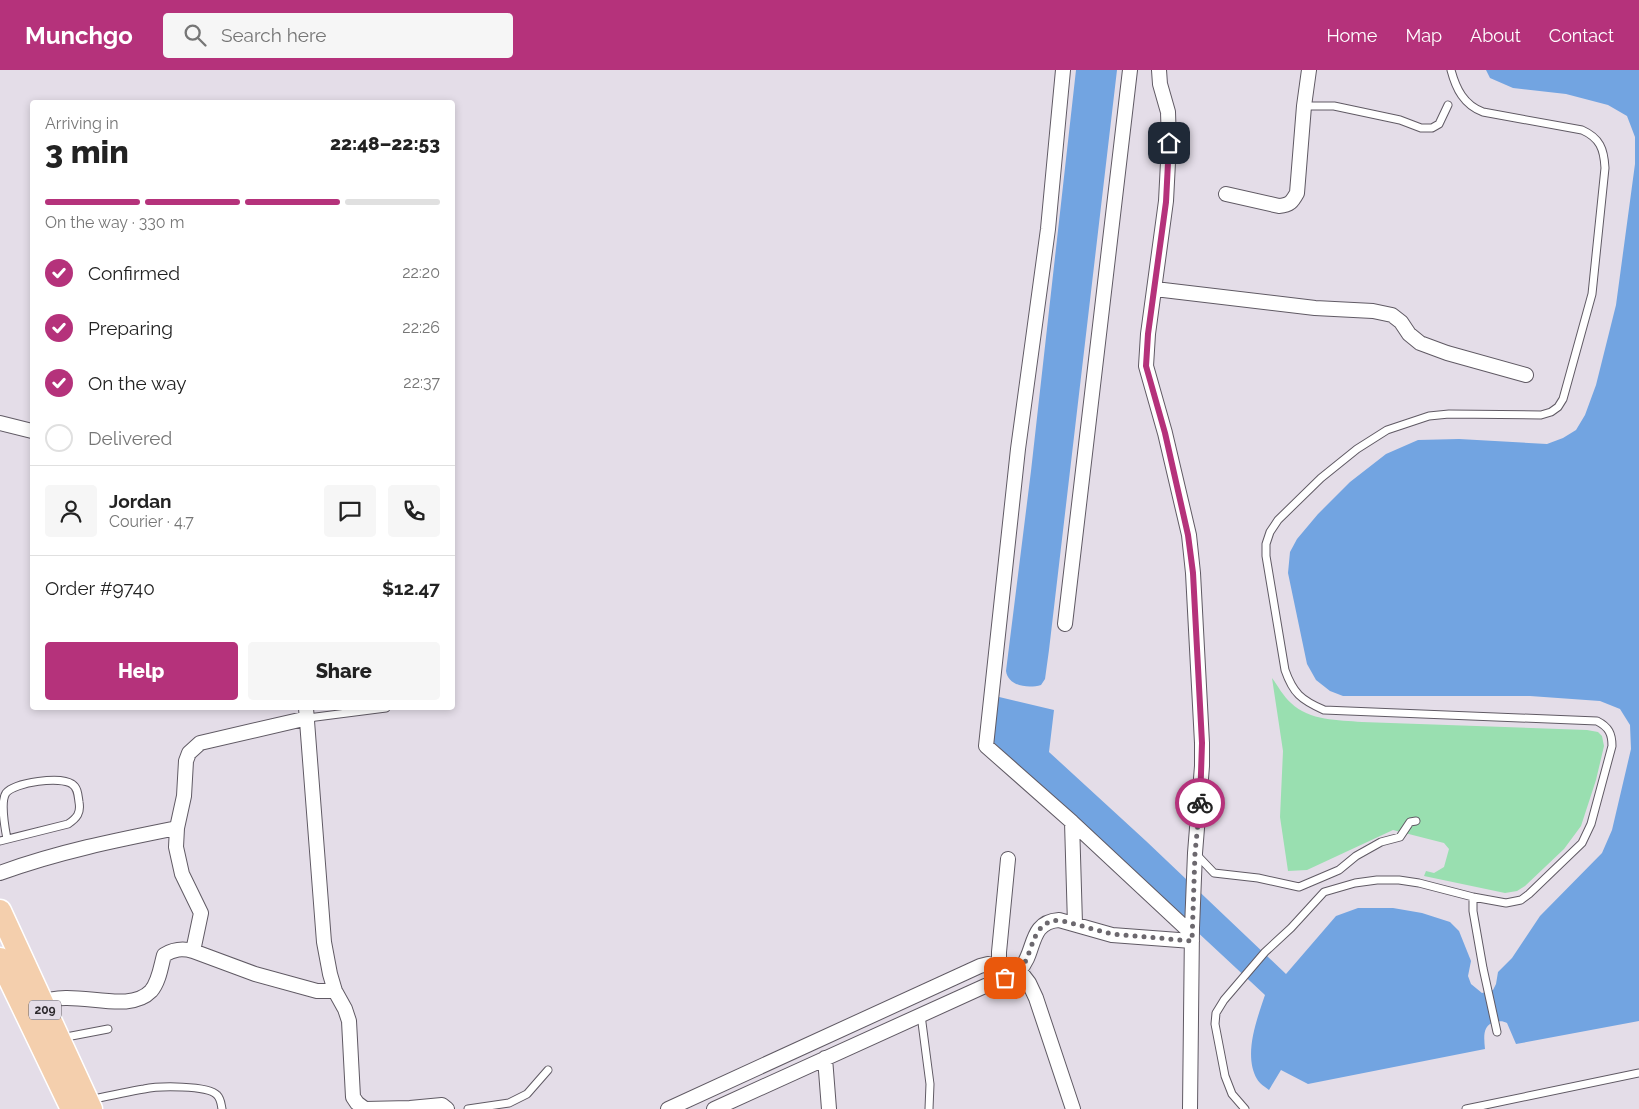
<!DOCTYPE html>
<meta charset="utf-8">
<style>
body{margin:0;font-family:Raleway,sans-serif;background:#f6f6f6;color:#222;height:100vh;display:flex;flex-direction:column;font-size:19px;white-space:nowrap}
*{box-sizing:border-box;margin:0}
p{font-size:16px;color:#767676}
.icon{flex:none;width:28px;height:28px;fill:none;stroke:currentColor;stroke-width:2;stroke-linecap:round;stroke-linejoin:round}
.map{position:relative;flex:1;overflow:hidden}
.panel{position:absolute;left:30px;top:30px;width:425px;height:610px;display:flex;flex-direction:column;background:#fff;border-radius:5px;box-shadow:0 2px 8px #0003}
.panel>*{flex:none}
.pin{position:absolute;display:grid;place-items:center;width:42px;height:42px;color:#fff;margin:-21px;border-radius:10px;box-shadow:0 2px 8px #0006}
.courier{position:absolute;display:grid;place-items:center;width:50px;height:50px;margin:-25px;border:4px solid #b5327b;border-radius:50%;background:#fff;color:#222;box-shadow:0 1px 6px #0007}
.overview em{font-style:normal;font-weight:800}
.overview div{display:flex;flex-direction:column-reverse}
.overview{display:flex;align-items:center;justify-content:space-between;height:85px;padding:0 15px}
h1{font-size:32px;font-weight:800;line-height:38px}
.bar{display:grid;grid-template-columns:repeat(4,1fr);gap:8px 5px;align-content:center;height:60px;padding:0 15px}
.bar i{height:6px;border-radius:4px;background:#e0e0e0}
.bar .current{background:#b5327b}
.bar p{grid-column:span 4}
.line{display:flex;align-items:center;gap:12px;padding:0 15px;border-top:1px solid #e0e0e0}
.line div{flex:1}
.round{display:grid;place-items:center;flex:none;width:52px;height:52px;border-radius:5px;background:#f6f6f6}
ol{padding:0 15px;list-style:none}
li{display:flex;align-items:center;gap:15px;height:55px}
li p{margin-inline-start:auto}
li .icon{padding:5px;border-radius:50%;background:#b5327b;color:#fff;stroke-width:4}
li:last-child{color:#767676}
li i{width:28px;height:28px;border:2px solid #e0e0e0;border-radius:50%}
.button{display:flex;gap:10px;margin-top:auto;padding:10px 15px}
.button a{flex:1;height:58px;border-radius:5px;background:#b5327b;color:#fff;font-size:20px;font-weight:800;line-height:58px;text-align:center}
.button a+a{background:#f6f6f6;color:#222}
header{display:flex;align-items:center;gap:30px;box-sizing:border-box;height:70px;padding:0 25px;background:#b5327b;color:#fff}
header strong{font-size:24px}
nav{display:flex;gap:28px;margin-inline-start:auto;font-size:18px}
.search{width:350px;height:45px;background:#f6f6f6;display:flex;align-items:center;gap:12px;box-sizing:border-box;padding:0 18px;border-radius:5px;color:#767676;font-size:19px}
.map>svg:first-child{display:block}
</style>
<header>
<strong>Munchgo</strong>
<div class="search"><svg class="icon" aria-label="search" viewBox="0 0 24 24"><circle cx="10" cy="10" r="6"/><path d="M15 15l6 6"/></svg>Search here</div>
<nav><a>Home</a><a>Map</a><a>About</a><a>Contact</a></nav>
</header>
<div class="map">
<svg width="1639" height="1039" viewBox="0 0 1639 1039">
<rect width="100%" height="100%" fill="#e4dde8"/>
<path fill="#99dfb0" d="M1272 608C1278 616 1283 626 1291 633 1310 651 1338 650 1362 652L1587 660 1598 662 1602 666 1604 676 1596 710 1581 756 1564 779 1525 816 1517 821 1505 823 1424 806 1426 801 1434 803 1444 797 1449 779 1444 773 1393 760 1307 800 1288 801 1280 747 1283 681Z"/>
<path fill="#72a4e1" d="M1076 0H1117L1049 580 1045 609 1041 615C1028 619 1008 616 1006 601L1031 401Z
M1486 0H1639V951L1516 974 1507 953C1503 951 1500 951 1495 952 1482 955 1484 968 1485 979L1308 1014 1281 1000 1269 1020C1265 1017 1259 1013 1257 1009 1243 985 1257 949 1265 925L990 669 995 626 1054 640 1049 682 1146 771 1286 904 1336 846 1358 838H1393L1422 843 1450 852 1459 861 1471 891 1468 906 1471 914 1482 923 1493 920 1496 914 1498 902 1512 888 1540 846 1602 783 1612 760 1631 679 1630 655 1620 639 1600 631 1530 626H1343L1330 621 1316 610 1307 594 1288 503 1290 482 1297 469 1318 444 1350 412 1386 384 1418 370 1459 369 1547 374 1563 368 1576 360 1585 345 1596 315 1616 235 1635 94V67L1627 46 1608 35 1566 24 1513 18 1490 8Z"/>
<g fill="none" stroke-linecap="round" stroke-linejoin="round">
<g stroke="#605a64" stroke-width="9">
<path id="service" d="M1304 36H1334L1400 50 1421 58H1432L1439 54 1448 35
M308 648 386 638
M0 771 68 754C77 748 81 743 79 732 78 725 78 718 72 714 61 706 15 712 6 723 0 732 5 758 7 769
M1195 783 1214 803 1258 808 1299 817 1339 800 1356 786 1381 772 1400 767 1410 752 1416 751
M1473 827V841L1483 898 1497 962
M921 945 930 1014 929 1039
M61 968 108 959
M90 1030C108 1026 126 1022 144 1019 158 1016 208 1015 217 1025 221 1029 221 1034 222 1039
M468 1039 509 1033 527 1024 548 1000
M1245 1039 1232 1024 1225 1006 1215 954 1216 943 1224 930 1265 882 1291 858 1324 822 1355 813 1377 810H1399L1419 813 1473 827 1506 833 1521 830 1529 824 1582 773 1591 754 1612 676C1612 664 1609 657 1597 651L1324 640C1301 630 1293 623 1285 600L1266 486V474L1270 462 1278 450 1321 408 1357 379 1387 360 1429 346 1449 344 1541 345 1551 342 1558 337 1563 329 1592 224 1605 98C1604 79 1600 68 1582 60L1483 42C1464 35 1456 19 1451 0
M1466 1039 1639 1003"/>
</g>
<g stroke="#605a64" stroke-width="16">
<path id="minor" d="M1063 0 1048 159 1018 379 986 676 1072 752 1075 854
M1159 0 1160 14 1168 42 1169 73 1166 131 1148 264 1146 296 1165 363 1189 465 1193 503 1202 673V696L1195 783 1192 858 1190 1039
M1226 124 1279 136C1290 135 1292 132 1297 123L1304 36 1309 0
M1155 219 1315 238 1373 241 1392 245 1401 252 1409 264 1420 273 1447 283 1526 305
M0 353 32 361
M1065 554 1130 0
M1072 752 1192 864
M0 803C57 782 117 770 177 758
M193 881 201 843 182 804 176 777 177 758 184 726 186 691 189 683 200 673 308 648
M1019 900 1029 913 1036 928 1073 1039
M1002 903 999 896V882L1008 789
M335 921 345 939 349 951 353 1027 357 1033 365 1039 410 1038 442 1035 447 1039
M41 933C73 917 127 946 151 921 159 912 161 896 164 885 174 879 182 878 193 881L255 904 317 921H335L330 904 324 872 306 638
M825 988 829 1039
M668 1039 980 896 988 894 999 896
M714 1039 985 916C996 912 1011 908 1020 899 1036 883 1028 852 1059 850L1112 865 1192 871"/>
</g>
<g stroke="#fff" stroke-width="25">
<path id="primary" d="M0 841 91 1039
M0 889 72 1039"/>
</g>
<use href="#service" stroke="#fff" stroke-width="7"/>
<use href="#minor" stroke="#fff" stroke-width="14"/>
<use href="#primary" stroke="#f4cfad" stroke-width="22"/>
</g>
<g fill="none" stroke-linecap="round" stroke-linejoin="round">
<path stroke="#6c686e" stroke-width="5" stroke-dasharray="0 9" d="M1005 908C1012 904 1020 901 1024 894 1034 876 1033 852 1059 850L1112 864 1192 871 1195 783 1200 733"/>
<path stroke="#b5327b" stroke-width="6" d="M1169 73 1166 132 1148 264 1146 296 1165 363 1188 465 1193 503 1202 673 1200 733"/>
</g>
<g text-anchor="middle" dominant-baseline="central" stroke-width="5" stroke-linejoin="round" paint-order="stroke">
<rect fill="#e4dde8" stroke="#635f65" stroke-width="1" x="29" y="930.5" width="32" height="19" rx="4"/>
<g font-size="12" font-weight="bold" fill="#2c292d">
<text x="45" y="940">209</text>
</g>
</g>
</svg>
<div class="pin" style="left:1005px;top:908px;background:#ea580c"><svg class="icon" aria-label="bag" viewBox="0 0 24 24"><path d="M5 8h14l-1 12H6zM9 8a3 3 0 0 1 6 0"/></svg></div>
<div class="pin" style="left:1169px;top:73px;background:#1f2937"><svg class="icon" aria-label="home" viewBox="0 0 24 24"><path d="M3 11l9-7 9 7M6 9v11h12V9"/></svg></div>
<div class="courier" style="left:1200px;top:733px"><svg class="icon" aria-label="bike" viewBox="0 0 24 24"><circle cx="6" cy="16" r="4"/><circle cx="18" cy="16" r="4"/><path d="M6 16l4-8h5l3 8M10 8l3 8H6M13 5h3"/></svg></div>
<section class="panel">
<div class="overview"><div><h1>3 min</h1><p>Arriving in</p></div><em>22:48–22:53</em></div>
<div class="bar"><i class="current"></i><i class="current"></i><i class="current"></i><i></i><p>On the way · 330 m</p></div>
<ol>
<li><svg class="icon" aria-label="check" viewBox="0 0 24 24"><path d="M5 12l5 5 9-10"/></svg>Confirmed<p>22:20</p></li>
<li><svg class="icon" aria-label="check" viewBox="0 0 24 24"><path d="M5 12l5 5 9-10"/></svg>Preparing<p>22:26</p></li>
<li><svg class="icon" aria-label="check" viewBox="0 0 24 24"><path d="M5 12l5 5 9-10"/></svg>On the way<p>22:37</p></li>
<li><i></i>Delivered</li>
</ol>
<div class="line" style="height:90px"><a class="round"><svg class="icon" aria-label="person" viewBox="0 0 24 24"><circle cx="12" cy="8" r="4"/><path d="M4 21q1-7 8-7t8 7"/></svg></a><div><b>Jordan</b><p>Courier · 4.7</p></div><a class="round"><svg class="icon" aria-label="chat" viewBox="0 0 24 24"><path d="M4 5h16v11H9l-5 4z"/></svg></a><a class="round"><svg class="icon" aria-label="phone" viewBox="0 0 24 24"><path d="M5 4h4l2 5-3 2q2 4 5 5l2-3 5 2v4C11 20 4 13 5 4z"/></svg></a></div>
<div class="line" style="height:65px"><div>Order #9740</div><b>$12.47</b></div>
<div class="button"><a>Help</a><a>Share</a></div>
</section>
</div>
